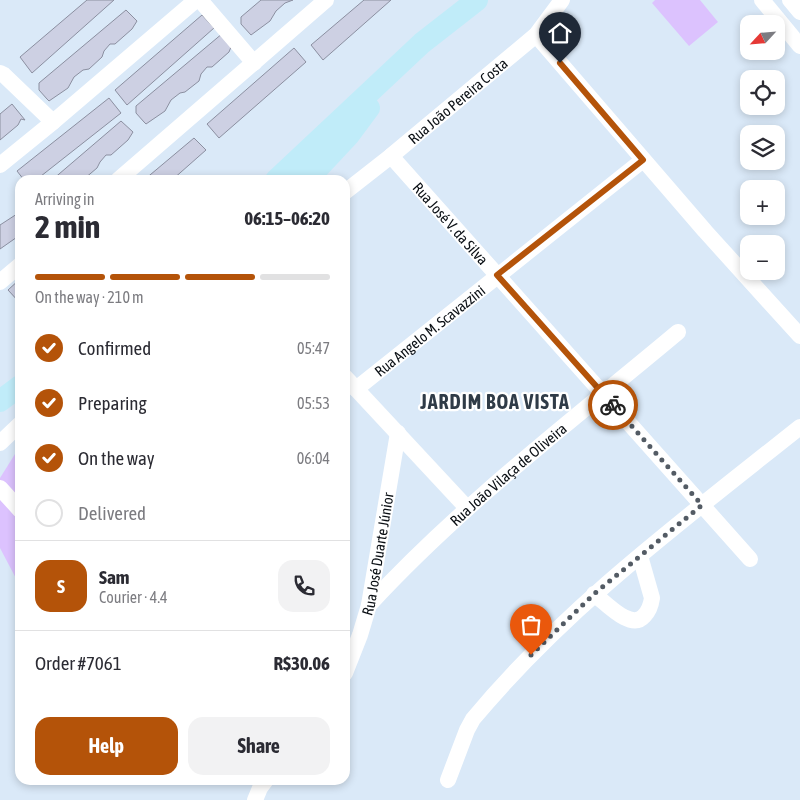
<!DOCTYPE html>
<meta charset="utf-8">
<style>
body{margin:0;font-family:"Asap Condensed",sans-serif;background:#f2f2f3;color:#2b2b33;height:100vh;display:flex;flex-direction:column;font-size:19px;white-space:nowrap}
*{box-sizing:border-box;margin:0}
p{font-size:16px;color:#7c7c81}
.icon{flex:none;width:28px;height:28px;fill:none;stroke:currentColor;stroke-width:2;stroke-linecap:round;stroke-linejoin:round}
.map{position:relative;flex:1;overflow:hidden}
.sheet{position:absolute;left:15px;top:175px;width:335px;height:610px;display:flex;flex-direction:column;background:#fff;border-radius:15px;box-shadow:0 2px 8px #0003}
.sheet>*{flex:none}
.needle{width:32px;rotate:244deg}
.controls{position:absolute;left:740px;top:15px;display:grid;gap:10px}
.controls a{display:grid;place-items:center;width:45px;height:45px;border-radius:10px;background:#fff;box-shadow:0 2px 8px #0003;font-size:25px}
.pin{position:absolute;display:grid;place-items:center;width:42px;height:42px;color:#fff;margin:-51px -21px;border-radius:50% 50% 50% 0;rotate:-45deg;box-shadow:0 0 5px #0007}
.pin .icon{rotate:45deg}
.courier{position:absolute;display:grid;place-items:center;width:50px;height:50px;margin:-25px;border:4px solid #b45309;border-radius:50%;background:#fff;color:#222;box-shadow:0 1px 6px #0007}
.head em{font-style:normal;font-weight:700}
.head div{display:flex;flex-direction:column-reverse}
.head{display:flex;align-items:center;justify-content:space-between;height:85px;padding:0 20px}
h1{font-size:32px;font-weight:700;line-height:38px}
.bar{display:grid;grid-template-columns:repeat(4,1fr);gap:8px 5px;align-content:center;height:60px;padding:0 20px}
.bar i{height:6px;border-radius:4px;background:#e1e1e2}
.bar .active{background:#b45309}
.bar p{grid-column:span 4}
.line{display:flex;align-items:center;gap:12px;padding:0 20px;border-top:1px solid #e1e1e2}
.line div{flex:1}
.round{display:grid;place-items:center;flex:none;width:52px;height:52px;border-radius:15px;background:#f2f2f3}
ol{padding:0 20px;list-style:none}
li{display:flex;align-items:center;gap:15px;height:55px}
li p{margin-inline-start:auto}
li .icon{padding:5px;border-radius:50%;background:#b45309;color:#fff;stroke-width:4}
li:last-child{color:#7c7c81}
li i{width:28px;height:28px;border:2px solid #e1e1e2;border-radius:50%}
.cta{display:flex;gap:10px;margin-top:auto;padding:10px 20px}
.cta a{flex:1;height:58px;border-radius:15px;background:#b45309;color:#fff;font-size:20px;font-weight:700;line-height:58px;text-align:center}
.cta a+a{background:#f2f2f3;color:#2b2b33}
.map>svg:first-child{display:block}
</style>
<div class="map">
<svg width="800" height="800" viewBox="0 0 800 800">
<rect width="100%" height="100%" fill="#dae9f8"/>
<path fill="#dcc2fe" d="M655 0H700L718 22 689 46 652 3Z
M20 446V586L0 548V478Z"/>
<path fill="#cdd0e3" stroke="#8b8fa0" d="M87 0H114L32 73 20 57Z
M261 0H293L285 3 276 11 270 21 251 35 241 24V17Z
M364 0H391L323 60 311 45Z
M126 10 137 21 132 29 115 44H110L104 51 102 57 89 69 83 70 74 77 68 88 49 101 47 99 39 90V83Z
M202 15 214 28 127 105 115 90Z
M223 33 231 47 229 52 212 67H207L201 74 199 81 185 92 180 93 171 100 165 111 146 124 144 122 136 113V106Z
M294 48 306 62 219 138 207 124Z
M109 98 121 113 36 180H24L17 171Z
M12 104 25 120 21 119 18 125 0 140V114Z
M121 121 133 132 128 140 111 155H106L100 162 97 168 84 179 52 180Z
M194 138 206 150 172 180H144Z
M20 212V235L0 249V225Z
M20 279V303L8 290Z"/>
<g fill="none" stroke-linecap="round" stroke-linejoin="round">
<g stroke="#fff" stroke-width="16">
<path d="M200 0 254 63"/>
<path d="M762 0 800 46"/>
<path d="M790 0 800 12"/>
<path d="M536 35 705 231 800 336"/>
<path d="M0 73 4 75 53 122"/>
<path id="s1" d="M391 156 750 559"/>
<path d="M0 165 53 122 196 0"/>
<path d="M118 180 326 0"/>
<path id="s2" d="M345 192 391 156 536 35 562 0"/>
<path d="M0 282 20 265"/>
<path d="M345 377 467 508"/>
<path id="s3" d="M356 389 643 160"/>
<path d="M0 443 20 424"/>
<path d="M0 488 20 510"/>
<path d="M594 594C606 603 631 631 644 616 649 611 651 605 652 598L640 556"/>
<path id="s4" d="M369 605C462 504 573 420 678 332"/>
<path id="s5" d="M345 673 360 635 369 605 398 433"/>
<path d="M448 780 467 730 473 719C567 606 686 518 800 427"/>
<path d="M255 800 260 788 266 780"/>
</g>
<path stroke="#c0ecf9" stroke-width="22" d="M276 180 422 43 477 0
M307 180 349 135 369 108
M0 401 20 386"/>
</g>
<g fill="none" stroke-linecap="round" stroke-linejoin="round">
<path stroke="#535b64" stroke-width="5" stroke-dasharray="0 9" d="M531 655 594 594 702 505 613 405"/>
<path stroke="#b45309" stroke-width="6" d="M560 63 643 160 497 275 613 405"/>
</g>
<g text-anchor="middle" dominant-baseline="central" stroke-width="4.5" stroke-linejoin="round" paint-order="stroke">
<g font-size="15" fill="#0a0f14" stroke="#fff">
<text stroke="none"><textPath href="#s2" startOffset="145">Rua João Pereira Costa</textPath></text>
<text stroke="none"><textPath href="#s1" startOffset="90">Rua José V. da Silva</textPath></text>
<text stroke="none"><textPath href="#s3" startOffset="94">Rua Angelo M. Scavazzini</textPath></text>
<text stroke="none"><textPath href="#s4" startOffset="191">Rua João Vilaça de Oliveira</textPath></text>
<text stroke="none"><textPath href="#s5" startOffset="124">Rua José Duarte Júnior</textPath></text>
</g>
<g font-size="20" font-weight="bold" letter-spacing="1" fill="#2f3b47" stroke="#fff">
<text x="495" y="401">JARDIM BOA VISTA</text>
</g>
</g>
</svg>
<div class="controls">
<a><svg class="needle" viewBox="-14 -14 28 28"><path d="M0-13l5 13h-10z" fill="#e53935"/><path d="M0 13l5-13h-10z" fill="#7c7c81"/></svg></a>
<a><svg class="icon" aria-label="locate" viewBox="0 0 24 24"><circle cx="12" cy="12" r="6"/><path d="M12 2v4M12 18v4M2 12h4M18 12h4"/></svg></a>
<a><svg class="icon" aria-label="layers" viewBox="0 0 24 24"><path d="M12 4l9 5-9 5-9-5zM3 14l9 5 9-5"/></svg></a>
<a>+</a>
<a>−</a>
</div>
<div class="pin" style="left:531px;top:655px;background:#ea580c"><svg class="icon" aria-label="bag" viewBox="0 0 24 24"><path d="M5 8h14l-1 12H6zM9 8a3 3 0 0 1 6 0"/></svg></div>
<div class="pin" style="left:560px;top:63px;background:#1f2937"><svg class="icon" aria-label="home" viewBox="0 0 24 24"><path d="M3 11l9-7 9 7M6 9v11h12V9"/></svg></div>
<div class="courier" style="left:613px;top:405px"><svg class="icon" aria-label="bike" viewBox="0 0 24 24"><circle cx="6" cy="16" r="4"/><circle cx="18" cy="16" r="4"/><path d="M6 16l4-8h5l3 8M10 8l3 8H6M13 5h3"/></svg></div>
<section class="sheet">
<div class="head"><div><h1>2 min</h1><p>Arriving in</p></div><em>06:15–06:20</em></div>
<div class="bar"><i class="active"></i><i class="active"></i><i class="active"></i><i></i><p>On the way · 210 m</p></div>
<ol>
<li><svg class="icon" aria-label="check" viewBox="0 0 24 24"><path d="M5 12l5 5 9-10"/></svg>Confirmed<p>05:47</p></li>
<li><svg class="icon" aria-label="check" viewBox="0 0 24 24"><path d="M5 12l5 5 9-10"/></svg>Preparing<p>05:53</p></li>
<li><svg class="icon" aria-label="check" viewBox="0 0 24 24"><path d="M5 12l5 5 9-10"/></svg>On the way<p>06:04</p></li>
<li><i></i>Delivered</li>
</ol>
<div class="line" style="height:90px"><b class="round" style="background:#b45309;color:#fff">S</b><div><b>Sam</b><p>Courier · 4.4</p></div><a class="round"><svg class="icon" aria-label="phone" viewBox="0 0 24 24"><path d="M5 4h4l2 5-3 2q2 4 5 5l2-3 5 2v4C11 20 4 13 5 4z"/></svg></a></div>
<div class="line" style="height:65px"><div>Order #7061</div><b>R$30.06</b></div>
<div class="cta"><a>Help</a><a>Share</a></div>
</section>
</div>
